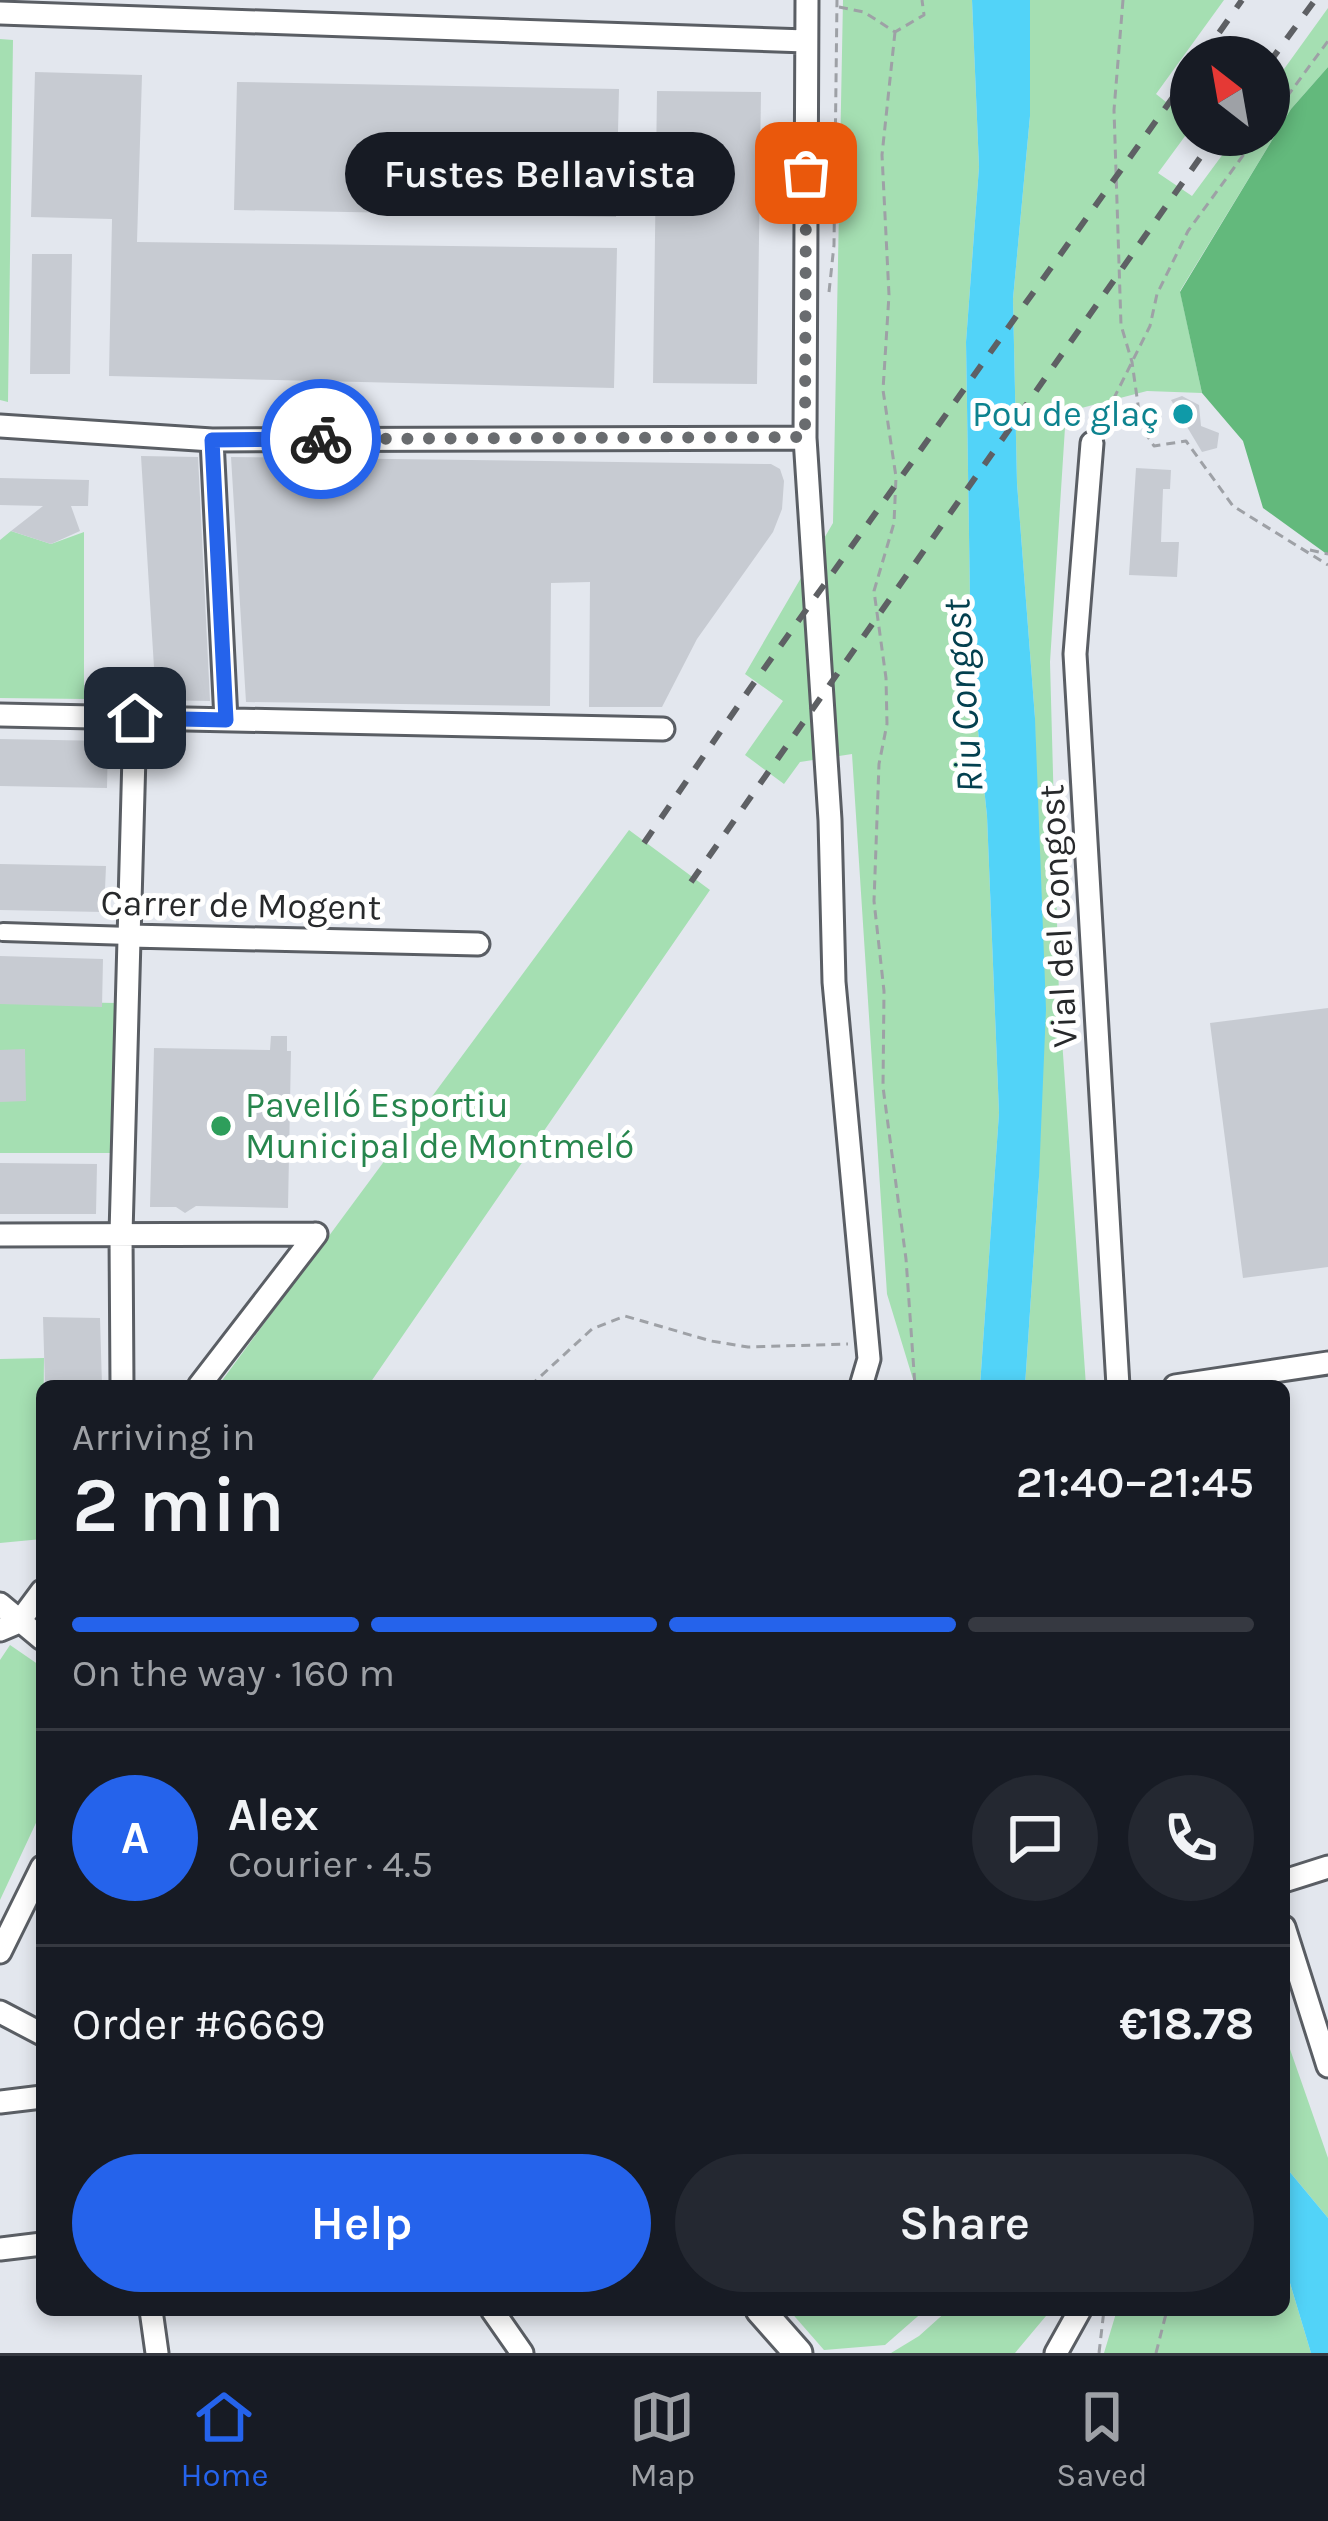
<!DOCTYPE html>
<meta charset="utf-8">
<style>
body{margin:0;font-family:Karla,sans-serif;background:#242831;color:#f1f3f6;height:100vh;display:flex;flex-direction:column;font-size:45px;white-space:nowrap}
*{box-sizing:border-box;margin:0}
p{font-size:39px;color:#9ea1a6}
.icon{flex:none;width:66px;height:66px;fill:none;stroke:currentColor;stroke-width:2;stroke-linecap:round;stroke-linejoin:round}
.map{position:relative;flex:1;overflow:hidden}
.sheet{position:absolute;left:36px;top:1380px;width:1254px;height:936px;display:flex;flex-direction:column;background:#171b24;border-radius:18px;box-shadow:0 6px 18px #0003}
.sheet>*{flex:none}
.needle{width:78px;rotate:329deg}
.fabs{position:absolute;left:1170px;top:36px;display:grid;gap:24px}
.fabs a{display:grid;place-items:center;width:120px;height:120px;border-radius:50%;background:#171b24;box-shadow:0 6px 18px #0003;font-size:60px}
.pin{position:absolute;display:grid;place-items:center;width:102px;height:102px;color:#fff;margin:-51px;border-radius:24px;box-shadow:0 6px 18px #0006}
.courier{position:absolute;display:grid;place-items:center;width:120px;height:120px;margin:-60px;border:9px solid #2563eb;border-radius:50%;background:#fff;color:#222;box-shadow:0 3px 15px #0007}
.bubble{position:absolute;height:84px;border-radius:42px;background:#171b24;box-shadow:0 6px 18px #0003;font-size:39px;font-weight:600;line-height:84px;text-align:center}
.overview em{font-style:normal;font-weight:600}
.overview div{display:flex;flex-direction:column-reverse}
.overview{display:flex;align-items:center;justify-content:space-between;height:204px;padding:0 36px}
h1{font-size:78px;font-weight:600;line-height:90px}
.bar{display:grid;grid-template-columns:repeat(4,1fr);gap:18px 12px;align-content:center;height:144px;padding:0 36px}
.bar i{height:15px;border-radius:9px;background:#363941}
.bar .active{background:#2563eb}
.bar p{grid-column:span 4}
.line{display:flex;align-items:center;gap:30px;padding:0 36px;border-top:3px solid #363941}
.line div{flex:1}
.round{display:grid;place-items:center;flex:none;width:126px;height:126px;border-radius:63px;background:#242831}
.action{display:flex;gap:24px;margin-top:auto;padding:24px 36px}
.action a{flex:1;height:138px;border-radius:72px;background:#2563eb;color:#fff;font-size:48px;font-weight:600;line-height:138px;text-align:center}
.action a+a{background:#242831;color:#f1f3f6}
.dock{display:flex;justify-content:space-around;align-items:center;height:168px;border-top:3px solid #363941;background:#171b24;font-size:33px;color:#9ea1a6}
.dock a{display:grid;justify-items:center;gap:6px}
.dock .active{color:#2563eb}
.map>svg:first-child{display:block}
</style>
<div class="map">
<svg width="1328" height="2353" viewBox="0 0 1328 2353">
<rect width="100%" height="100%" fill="#e3e7ee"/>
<path fill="#a5dfb2" d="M843 0H972L979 167 966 342 971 663 987 816 999 1113 980 1386H915L887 1294 852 754 800 762 784 784 745 755 783 701 745 674 833 523Z
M1030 0H1224L1156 94 1191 122V128L1158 173 1192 196 1237 135H1269V90L1328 8V67L1291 109 1180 291 1202 393 1147 391 1066 412 1050 662 1059 996 1086 1386H1025L1039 1177 1035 718 1017 483 1013 299 1030 116Z
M0 39 13 40 8 402 0 400Z
M11 531 51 544 84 532V699L0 698V540Z
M629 830 710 890 368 1386H218Z
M0 1001 117 1003 112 1153H0Z
M44 1358 42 1539 0 1543V1359Z
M10 1645 42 1667V1810L0 1900V1660Z
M1284 2032 1328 2158V2218L1284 2165Z
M1284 2263 1311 2353H1104L1117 2310H1284Z
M789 2310H925L885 2345 824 2350Z
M948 2310H1051L1015 2353H891L919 2336Z"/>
<path fill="#63b97c" d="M1328 67V555L1263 508 1243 441 1202 393 1180 292 1291 109Z"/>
<path fill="#52d3f8" d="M972 0H1030V116L1013 299 1017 483 1035 718 1046 1009 1039 1177 1025 1386H980L999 1113 987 816 971 663 966 342 979 167Z
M1284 2165 1328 2218V2353H1311L1284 2263Z"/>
<path fill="#c7cbd2" d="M35 72 142 75 137 242 617 248 614 388 109 376 112 219 31 217Z
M237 82 619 89 616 217 234 210Z
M657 91 761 92 757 384 653 383Z
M32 254H72L70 374H30Z
M1182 396 1199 405 1201 426 1219 433 1217 448 1202 452 1171 400Z
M141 456 198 457 210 701 156 700Z
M231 457 771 464 780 469 784 481 782 509 773 532 697 639 662 707H589L590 582 551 583 550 706 246 702Z
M1136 468 1171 470 1170 489H1163L1161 542H1179L1177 577 1129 575Z
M0 478 89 480 88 506H71L80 531 51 544 11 531 43 506 0 505Z
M0 739 108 741 107 788 0 786Z
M0 864 106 866 104 912 0 910Z
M0 956 103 959 102 1007 0 1004Z
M1328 1008V1267L1243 1278 1210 1023Z
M271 1036H287V1051H291L288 1208 196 1206 185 1213 176 1207H150L154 1048 270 1050Z
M25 1049 26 1101 0 1102V1050Z
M0 1163 97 1164 96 1214H0Z
M43 1317 100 1318 102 1386H45Z"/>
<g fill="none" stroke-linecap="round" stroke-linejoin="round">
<g stroke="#5a5e64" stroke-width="22">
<path id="pedestrian" d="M3 932 130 936"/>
</g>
<g stroke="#5a5e64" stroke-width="27">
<path id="minor" d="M807 0 805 438 830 820 834 982 869 1359 861 1386
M0 13 806 41
M0 426 212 440 805 438
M212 440 226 720
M1092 443 1075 654 1118 1386
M0 715 663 729
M130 936 478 944
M0 1235 316 1234
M122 1386 121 1234 135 718
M199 1386 316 1234
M1175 1386 1328 1363
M0 1604 42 1639
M0 1630 19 1622 42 1591
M1284 1881 1328 1867
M1284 1927 1328 2066
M0 1952 42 1867
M0 2012 42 2034
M0 2102 42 2097
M0 2249 42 2244
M151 2310 157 2353
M492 2310 522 2353
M1056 2353 1080 2310"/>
</g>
<g stroke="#5a5e64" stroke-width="33">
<path id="tertiary" d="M760 2310 798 2353"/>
</g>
<path stroke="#9ea1a6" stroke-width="3" stroke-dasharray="9 6" stroke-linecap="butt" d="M1123 0 1114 110 1121 325 1132 362 1141 426 1154 446 1186 441 1233 506 1328 565
M839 7 864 12 895 32 924 15 922 0
M895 32 882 155 889 295 883 390 896 477 894 523 874 591 886 678 887 724 879 764 874 901 884 991 883 1087 906 1259 915 1386
M1269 121 1328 41
M829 292 834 245 837 0
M1100 426 1150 326 1157 294 1188 231 1258 135
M1310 550 1328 554
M530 1386 592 1329 625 1316 711 1341 748 1347 848 1344
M1099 2353 1104 2310
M1156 2353 1167 2310"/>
<use href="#pedestrian" stroke="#fff" stroke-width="16"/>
<use href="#minor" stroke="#fff" stroke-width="21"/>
<use href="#tertiary" stroke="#fff" stroke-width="27"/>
<path stroke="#5e6064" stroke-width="6" stroke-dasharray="15 15" stroke-linecap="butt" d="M1202 57 1242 0
M1269 63 1315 0
M644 843 751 687 1191 72
M691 882 1216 135"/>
</g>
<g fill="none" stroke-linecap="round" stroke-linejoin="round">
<path stroke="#696c6f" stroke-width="12" stroke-dasharray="0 21.6" d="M321 439 805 437 806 173"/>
<path stroke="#2563eb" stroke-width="15" d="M135 718 226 720 212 440 321 439"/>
</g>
<circle fill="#0f9aa8" stroke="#fff" stroke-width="4.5" cx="1183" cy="414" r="12"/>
<circle fill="#2e9e5b" stroke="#fff" stroke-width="4.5" cx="221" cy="1126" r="12"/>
<g text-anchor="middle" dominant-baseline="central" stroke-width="10" stroke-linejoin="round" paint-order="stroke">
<g font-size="36" fill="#0d838f" stroke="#fff" text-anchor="end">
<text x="1159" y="414">Pou de glaç</text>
</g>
<g font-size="36" fill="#27292b" stroke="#fff">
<text transform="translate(241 905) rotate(1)">Carrer de Mogent</text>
<text transform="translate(1058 916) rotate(-93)">Vial del Congost</text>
</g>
<g font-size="36" fill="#27864d" stroke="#fff" text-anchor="start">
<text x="245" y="1105">Pavelló Esportiu<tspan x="245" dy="41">Municipal de Montmeló</tspan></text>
</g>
<g font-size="39" font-style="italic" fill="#03404f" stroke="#fff">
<text transform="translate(963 696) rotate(-94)">Riu Congost</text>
</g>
</g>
</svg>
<div class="fabs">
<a><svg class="needle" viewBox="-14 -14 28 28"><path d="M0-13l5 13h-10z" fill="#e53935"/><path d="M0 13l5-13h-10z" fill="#9ea1a6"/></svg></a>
</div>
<div class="pin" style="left:806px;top:173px;background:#ea580c"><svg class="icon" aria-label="bag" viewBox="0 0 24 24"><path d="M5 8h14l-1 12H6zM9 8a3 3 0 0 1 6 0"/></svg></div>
<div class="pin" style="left:135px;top:718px;background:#1f2937"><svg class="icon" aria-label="home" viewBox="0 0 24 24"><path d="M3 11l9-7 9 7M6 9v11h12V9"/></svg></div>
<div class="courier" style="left:321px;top:439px"><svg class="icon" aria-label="bike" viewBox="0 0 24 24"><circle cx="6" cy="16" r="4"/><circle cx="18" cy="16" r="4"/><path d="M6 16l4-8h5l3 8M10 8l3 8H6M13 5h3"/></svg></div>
<div class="bubble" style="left:345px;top:132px;width:390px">Fustes Bellavista</div>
<section class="sheet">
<div class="overview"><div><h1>2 min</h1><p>Arriving in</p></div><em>21:40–21:45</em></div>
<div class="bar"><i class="active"></i><i class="active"></i><i class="active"></i><i></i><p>On the way · 160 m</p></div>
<div class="line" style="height:216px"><b class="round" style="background:#2563eb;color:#fff">A</b><div><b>Alex</b><p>Courier · 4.5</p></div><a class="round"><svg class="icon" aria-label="chat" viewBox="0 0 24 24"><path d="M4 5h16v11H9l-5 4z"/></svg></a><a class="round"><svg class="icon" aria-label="phone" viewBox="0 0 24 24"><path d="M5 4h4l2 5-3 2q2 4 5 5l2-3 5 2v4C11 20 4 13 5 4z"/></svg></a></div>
<div class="line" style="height:156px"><div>Order #6669</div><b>€18.78</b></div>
<div class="action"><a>Help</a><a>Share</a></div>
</section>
</div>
<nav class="dock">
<a class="active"><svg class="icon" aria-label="home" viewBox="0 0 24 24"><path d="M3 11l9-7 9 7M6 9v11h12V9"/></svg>Home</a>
<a><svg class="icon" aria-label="map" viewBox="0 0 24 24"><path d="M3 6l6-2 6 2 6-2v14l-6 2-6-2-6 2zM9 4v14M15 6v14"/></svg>Map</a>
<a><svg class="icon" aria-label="saved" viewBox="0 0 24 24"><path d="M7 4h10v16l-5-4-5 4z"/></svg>Saved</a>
</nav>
